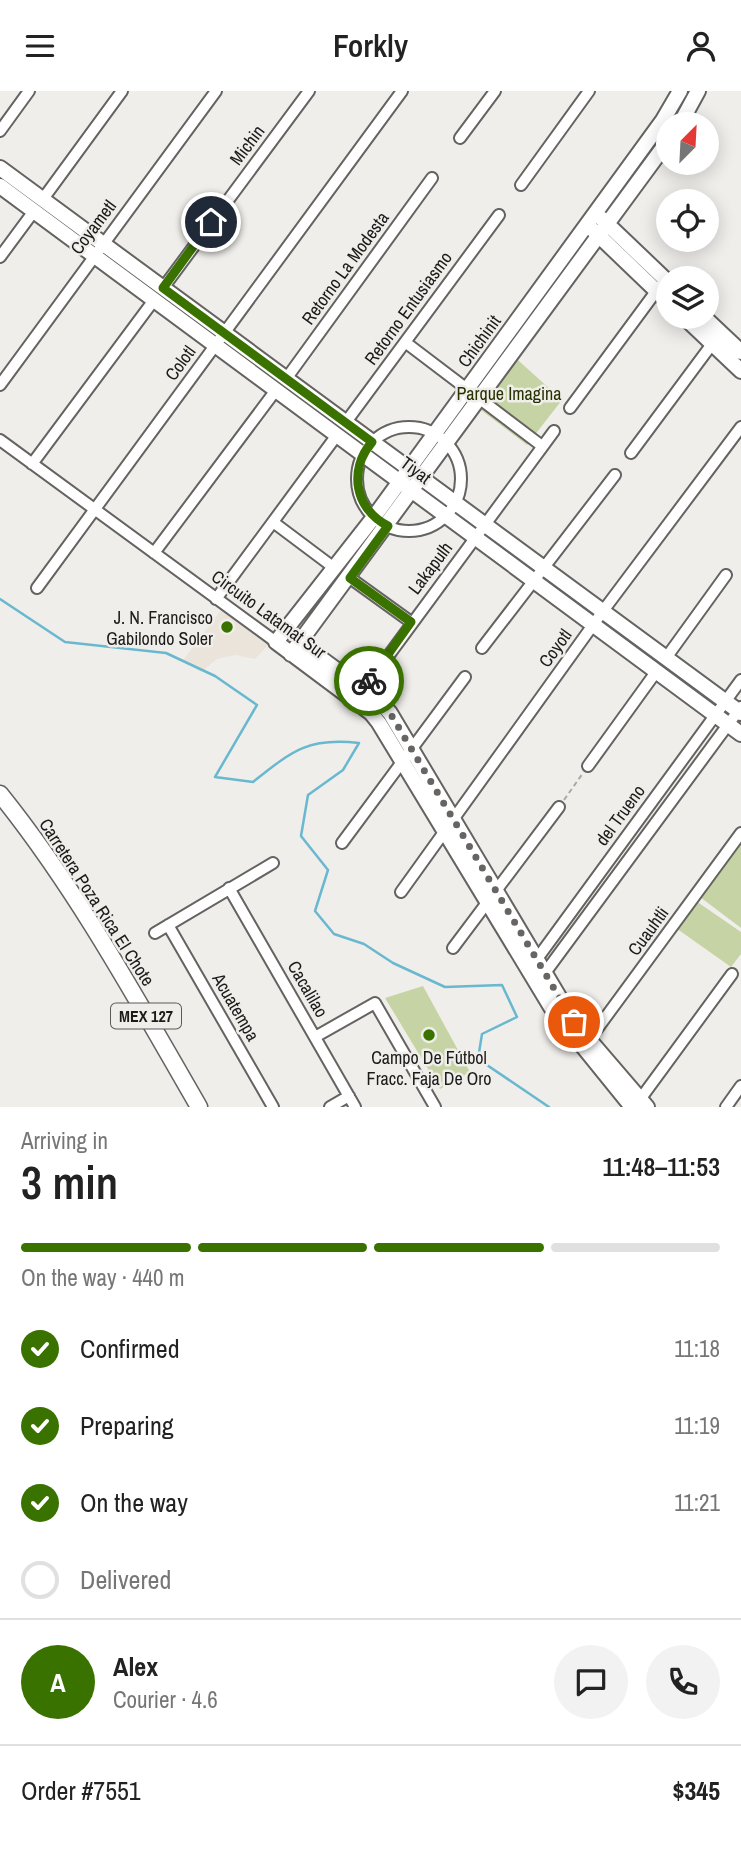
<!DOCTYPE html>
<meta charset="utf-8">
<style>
body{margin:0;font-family:"Archivo Narrow",sans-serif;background:#f2f2f2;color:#222;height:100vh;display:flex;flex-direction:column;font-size:26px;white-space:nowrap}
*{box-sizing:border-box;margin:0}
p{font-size:23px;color:#767676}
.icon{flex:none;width:38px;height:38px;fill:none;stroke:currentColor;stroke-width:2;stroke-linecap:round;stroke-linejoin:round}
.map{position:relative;height:1016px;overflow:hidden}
.side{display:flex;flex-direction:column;background:#fff;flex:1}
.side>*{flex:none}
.needle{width:46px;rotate:24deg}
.buttons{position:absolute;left:656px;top:21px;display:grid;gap:14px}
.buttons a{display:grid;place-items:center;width:63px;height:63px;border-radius:50%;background:#fff;box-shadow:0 4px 18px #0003;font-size:35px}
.pin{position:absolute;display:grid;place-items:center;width:60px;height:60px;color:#fff;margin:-30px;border:4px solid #fff;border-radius:50%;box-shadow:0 2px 7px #0007}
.courier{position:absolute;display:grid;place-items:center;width:70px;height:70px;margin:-35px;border:5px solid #3a7200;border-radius:50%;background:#fff;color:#222;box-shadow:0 2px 9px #0007}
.overview em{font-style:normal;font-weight:600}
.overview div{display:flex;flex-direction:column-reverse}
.overview{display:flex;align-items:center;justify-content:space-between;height:119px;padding:0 21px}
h1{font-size:46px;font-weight:600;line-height:52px}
.bar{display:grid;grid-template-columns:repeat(4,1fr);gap:10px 7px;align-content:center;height:84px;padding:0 21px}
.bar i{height:9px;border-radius:5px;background:#e0e0e0}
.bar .active{background:#3a7200}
.bar p{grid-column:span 4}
.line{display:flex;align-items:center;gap:18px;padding:0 21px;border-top:2px solid #e0e0e0}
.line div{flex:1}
.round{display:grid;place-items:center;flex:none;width:74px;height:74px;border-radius:37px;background:#f2f2f2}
ol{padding:0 21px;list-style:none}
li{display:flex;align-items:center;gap:21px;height:77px}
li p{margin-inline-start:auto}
li .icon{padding:7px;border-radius:50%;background:#3a7200;color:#fff;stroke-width:4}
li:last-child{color:#767676}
li i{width:38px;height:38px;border:4px solid #e0e0e0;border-radius:50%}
header{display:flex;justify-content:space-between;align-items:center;height:91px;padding:0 21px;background:#fff;font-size:32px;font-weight:600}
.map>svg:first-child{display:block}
</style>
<header><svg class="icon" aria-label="menu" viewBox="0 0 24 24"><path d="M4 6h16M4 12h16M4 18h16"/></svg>Forkly<svg class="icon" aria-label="person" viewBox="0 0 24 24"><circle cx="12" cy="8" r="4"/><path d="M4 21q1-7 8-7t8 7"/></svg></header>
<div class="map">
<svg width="741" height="1016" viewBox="0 0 741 1016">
<rect width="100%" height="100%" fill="#f0eeeb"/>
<path fill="#eae4da" d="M222 518 268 554 255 568 235 564 217 568 201 581 183 569Z"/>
<path fill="#c6d4a5" d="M590 140 593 143 507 259 562 309 527 354 469 310 424 371 421 369 466 307 457 300Z
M741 751V837L700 806Z
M693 808 741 841V863L731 876 673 835Z
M423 895 470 981 440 998 385 907Z"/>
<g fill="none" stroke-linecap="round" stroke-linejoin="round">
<path stroke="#69b8cf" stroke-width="2.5" d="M0 508 65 551 166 562 215 585 257 614 215 686 253 691C292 660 308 646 359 652L343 679 308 704 301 745 328 779 315 820 334 843 364 853 393 872 445 896 502 894 517 926 482 943 478 968 549 1016"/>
<g stroke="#656361" stroke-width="14">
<path id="street" d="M0 40 29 0
M460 47 495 0
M521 94 589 0
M43 108 122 0
M0 166 34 120
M163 197 309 0
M405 251 542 355
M286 288 432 87
M0 294 216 0
M570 317 660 195
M346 331 499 124
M357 388a52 52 0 1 1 104 0a52 52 0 1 1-104 0Z
M0 349 276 551
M631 362 715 249
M32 373 154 209
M273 431 333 476
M154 462 276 299
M350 487 411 531
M37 497 402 0
M216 508 337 344
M482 557 615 384
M666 567 726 484
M361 602 554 340
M588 675 656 581
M342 752 465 586
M229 797 355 1016
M401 801 603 520 741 336
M168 834 273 1016
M155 842 273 772
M453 857 559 716
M534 872 741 589
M542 886 741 616
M315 946 375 912 435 1016
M586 953 741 742
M636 1014 732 883
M330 1016 349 1005
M726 1016 741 995"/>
</g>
<g stroke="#656361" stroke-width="18">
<path id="secondary" d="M680 33 698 0
M0 77 741 622
M0 95 741 643
M601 127 668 191
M593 139 668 211
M684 226 741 280
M704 226 741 261
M300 552 380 611 390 622 574 931 647 1016
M291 563 668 50
M632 1016 551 916 379 632 371 622 276 551 374 426 663 29 680 0"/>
</g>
<g stroke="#656361" stroke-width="19">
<path id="primary" d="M0 703C78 800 137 909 199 1016"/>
</g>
<path stroke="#aaa9a6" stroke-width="2" stroke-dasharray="5 3.5" stroke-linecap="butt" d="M564 709 583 682"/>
<use href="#street" stroke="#fff" stroke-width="10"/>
<use href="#secondary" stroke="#fff" stroke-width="14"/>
<use href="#primary" stroke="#fff" stroke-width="16"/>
</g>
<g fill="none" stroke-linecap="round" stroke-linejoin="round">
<path stroke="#666563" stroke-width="7" stroke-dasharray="0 12.6" d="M369 590 363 599 390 622 574 931"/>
<path stroke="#3a7200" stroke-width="9" d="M211 131 163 197 372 351C348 379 355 418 388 435L350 487 411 531 369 590"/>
</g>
<g fill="#3a7200" stroke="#f0eeeb" stroke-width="2.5">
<circle cx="227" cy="536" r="7"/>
<circle cx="429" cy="944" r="7"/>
</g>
<g text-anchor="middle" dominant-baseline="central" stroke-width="5" stroke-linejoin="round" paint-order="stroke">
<rect fill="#f0eeeb" stroke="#5b5a59" stroke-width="2" x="111" y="912.5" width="70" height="25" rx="5"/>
<g font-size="16" font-weight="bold" fill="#1b1b1a">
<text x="146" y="925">MEX 127</text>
</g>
<g font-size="18" fill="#1b1b1a" stroke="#f0eeeb">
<text transform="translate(247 54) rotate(-53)">Michin</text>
<text transform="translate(93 136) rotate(-53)">Coyametl</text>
<text transform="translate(345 177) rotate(-54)">Retorno La Modesta</text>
<text transform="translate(408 217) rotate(-54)">Retorno Entusiasmo</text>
<text transform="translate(479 250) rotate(-54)">Chichinit</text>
<text transform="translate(180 272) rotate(-54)">Colotl</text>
<text transform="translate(416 379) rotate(37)">Tiyat</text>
<text transform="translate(430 477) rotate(-53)">Lakapulh</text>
<text transform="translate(269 523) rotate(36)">Circuito Latamat Sur</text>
<text transform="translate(555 557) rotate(-54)">Coyotl</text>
<text transform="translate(620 724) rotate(-54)">del Trueno</text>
<text transform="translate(97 811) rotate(57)">Carretera Poza Rica El Chote</text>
<text transform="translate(648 840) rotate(-54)">Cuauhtli</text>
<text transform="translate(308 898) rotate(60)">Cacalilao</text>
<text transform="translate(236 916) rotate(60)">Acuatempa</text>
</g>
<g font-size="18" fill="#273102" stroke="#f0eeeb">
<text x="509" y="302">Parque Imagina</text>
</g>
<g font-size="18" fill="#1b1b1a" stroke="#f0eeeb" text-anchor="end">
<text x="213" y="526">J. N. Francisco<tspan x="213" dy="21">Gabilondo Soler</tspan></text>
<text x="429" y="966" text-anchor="middle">Campo De Fútbol<tspan x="429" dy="21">Fracc. Faja De Oro</tspan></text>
</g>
</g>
</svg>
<div class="buttons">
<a><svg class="needle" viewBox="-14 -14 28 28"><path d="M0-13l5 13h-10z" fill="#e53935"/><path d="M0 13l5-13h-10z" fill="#767676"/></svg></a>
<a><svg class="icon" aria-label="locate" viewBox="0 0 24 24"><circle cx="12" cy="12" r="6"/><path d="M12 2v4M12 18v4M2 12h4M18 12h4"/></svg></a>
<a><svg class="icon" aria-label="layers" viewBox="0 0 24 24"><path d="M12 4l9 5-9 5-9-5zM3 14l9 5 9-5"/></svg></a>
</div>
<div class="pin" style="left:574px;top:931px;background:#ea580c"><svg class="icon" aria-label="bag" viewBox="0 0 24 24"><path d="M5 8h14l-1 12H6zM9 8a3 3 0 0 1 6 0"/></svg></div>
<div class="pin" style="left:211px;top:131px;background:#1f2937"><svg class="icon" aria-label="home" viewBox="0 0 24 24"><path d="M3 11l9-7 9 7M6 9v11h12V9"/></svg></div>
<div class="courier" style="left:369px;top:590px"><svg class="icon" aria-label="bike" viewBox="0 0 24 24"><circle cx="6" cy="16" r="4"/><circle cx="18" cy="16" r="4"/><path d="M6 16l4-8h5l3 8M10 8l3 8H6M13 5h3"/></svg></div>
</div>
<section class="side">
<div class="overview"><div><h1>3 min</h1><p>Arriving in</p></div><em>11:48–11:53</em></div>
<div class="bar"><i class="active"></i><i class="active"></i><i class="active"></i><i></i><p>On the way · 440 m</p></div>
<ol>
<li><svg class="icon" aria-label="check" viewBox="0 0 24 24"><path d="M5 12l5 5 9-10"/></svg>Confirmed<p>11:18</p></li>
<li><svg class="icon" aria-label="check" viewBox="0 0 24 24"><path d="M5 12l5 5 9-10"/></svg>Preparing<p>11:19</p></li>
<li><svg class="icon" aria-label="check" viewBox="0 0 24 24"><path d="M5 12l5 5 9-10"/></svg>On the way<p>11:21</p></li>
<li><i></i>Delivered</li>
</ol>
<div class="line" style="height:126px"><b class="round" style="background:#3a7200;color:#fff">A</b><div><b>Alex</b><p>Courier · 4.6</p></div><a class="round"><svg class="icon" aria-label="chat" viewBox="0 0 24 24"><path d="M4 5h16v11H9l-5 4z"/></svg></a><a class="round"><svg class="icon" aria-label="phone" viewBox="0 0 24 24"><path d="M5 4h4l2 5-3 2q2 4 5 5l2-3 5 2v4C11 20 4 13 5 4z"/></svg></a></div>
<div class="line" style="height:91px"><div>Order #7551</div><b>$345</b></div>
</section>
